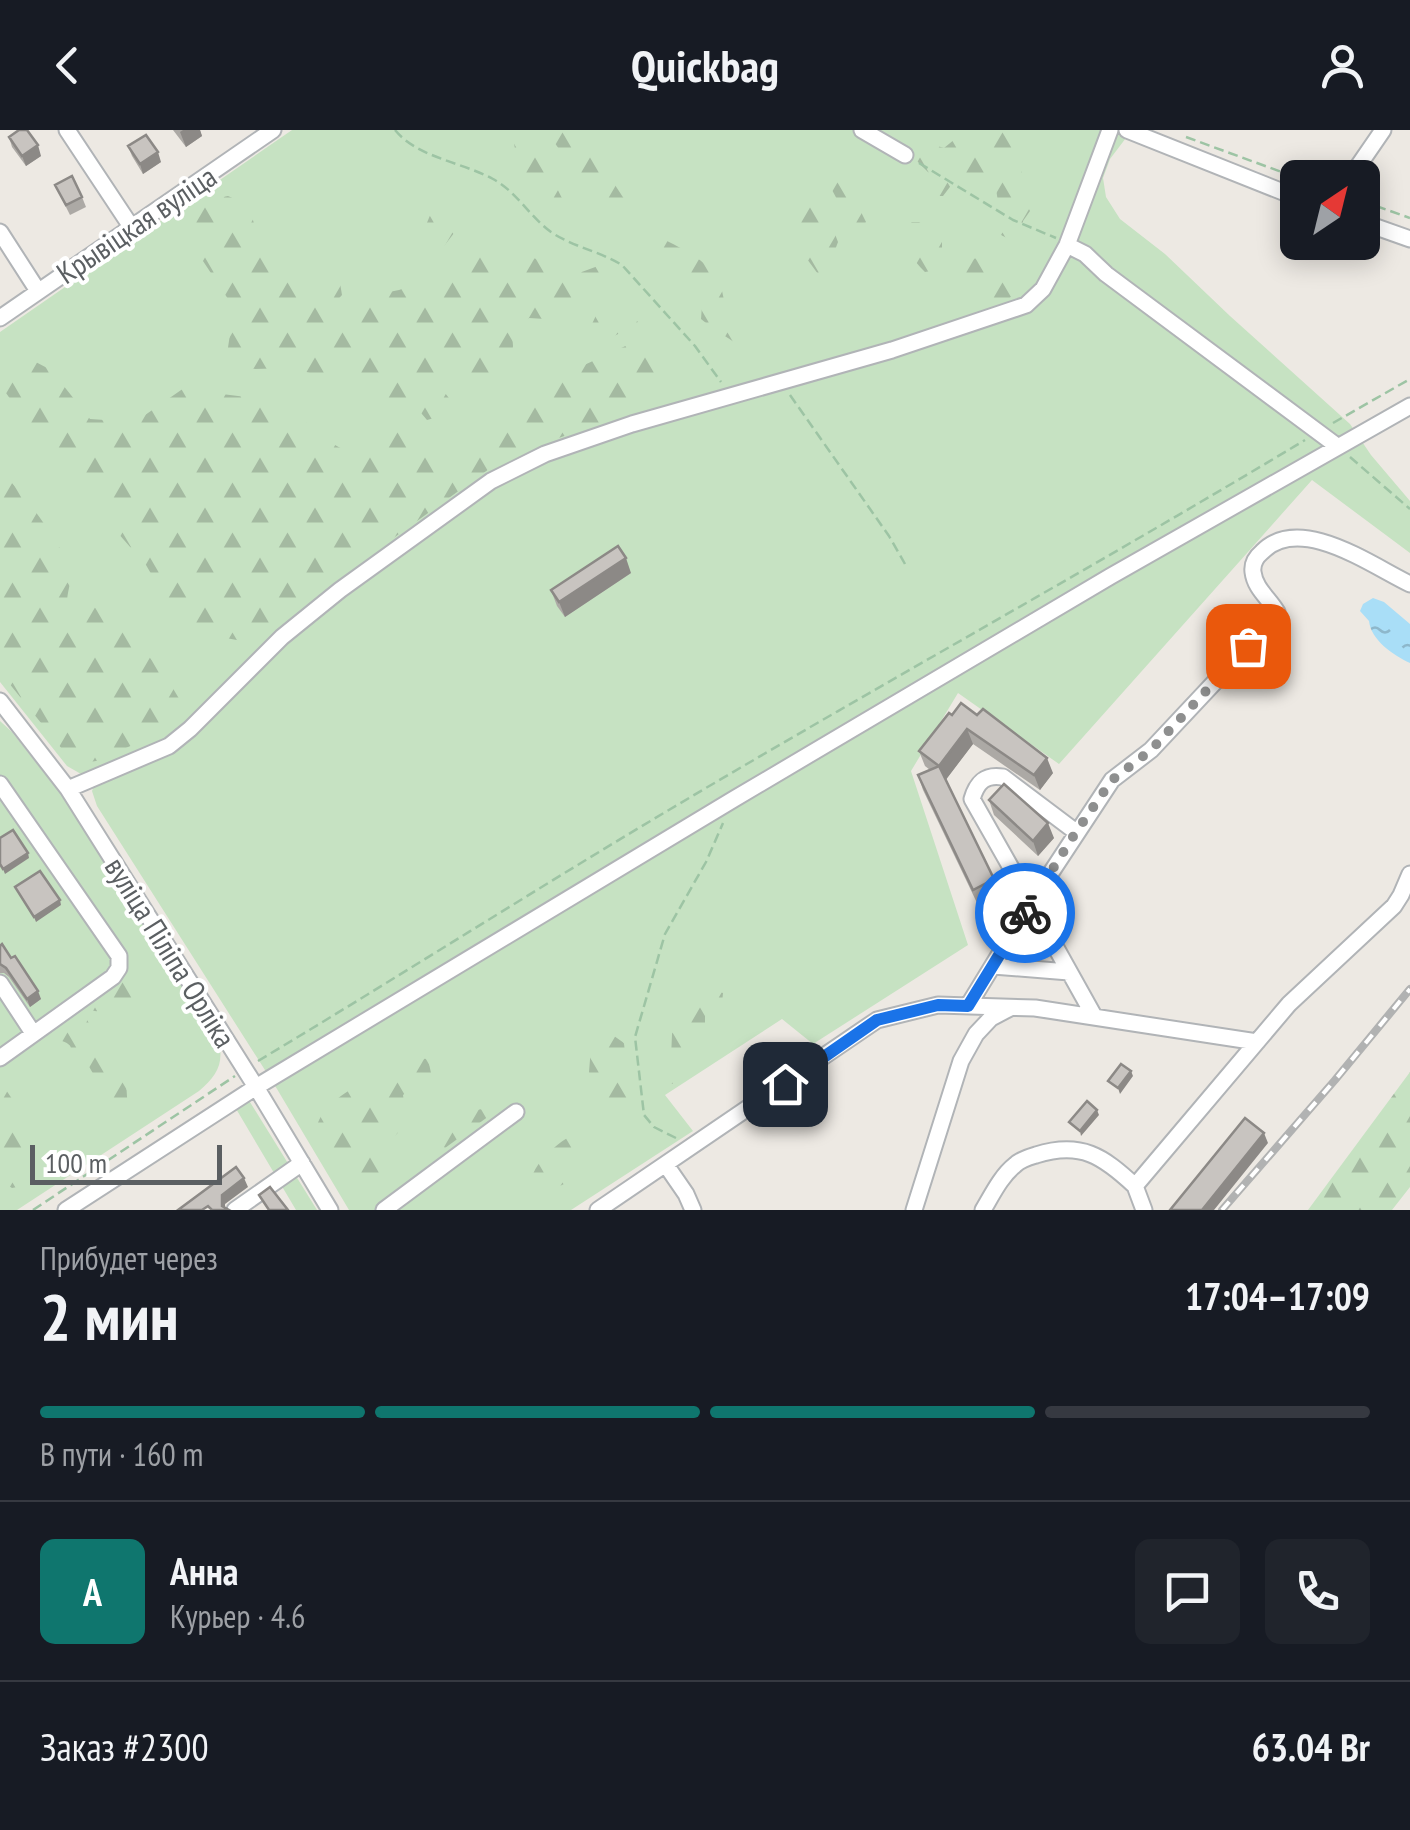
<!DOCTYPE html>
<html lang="ru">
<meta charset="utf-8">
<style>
body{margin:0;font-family:"PT Sans Narrow",sans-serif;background:#20242c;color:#f1f3f6;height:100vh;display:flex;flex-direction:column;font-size:38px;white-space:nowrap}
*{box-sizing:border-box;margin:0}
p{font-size:32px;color:#9ea1a6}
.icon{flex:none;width:55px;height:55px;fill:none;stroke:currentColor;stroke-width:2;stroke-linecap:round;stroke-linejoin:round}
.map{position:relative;height:1080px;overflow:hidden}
.sheet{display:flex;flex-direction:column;background:#171b24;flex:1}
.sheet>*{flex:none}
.needle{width:65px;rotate:35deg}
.buttons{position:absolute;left:1280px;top:30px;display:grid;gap:20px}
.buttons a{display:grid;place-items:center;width:100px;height:100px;border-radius:15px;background:#171b24;box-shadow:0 5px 25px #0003;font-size:50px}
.scale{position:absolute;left:30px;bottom:25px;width:192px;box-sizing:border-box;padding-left:10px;border:5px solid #5b5f62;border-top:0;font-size:28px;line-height:35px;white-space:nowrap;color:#5b5f62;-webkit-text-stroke:8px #fff;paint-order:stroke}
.pin{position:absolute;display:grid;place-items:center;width:85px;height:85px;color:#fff;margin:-42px;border-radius:20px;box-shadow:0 5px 15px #0006}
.courier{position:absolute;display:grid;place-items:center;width:100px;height:100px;margin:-50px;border:8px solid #1a73e8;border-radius:50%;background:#fff;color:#222;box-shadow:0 2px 12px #0007}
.headline em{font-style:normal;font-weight:600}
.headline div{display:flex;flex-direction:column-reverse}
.headline{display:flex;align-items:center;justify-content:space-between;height:170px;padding:0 40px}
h1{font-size:65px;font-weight:600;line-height:75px}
.bar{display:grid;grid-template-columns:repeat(4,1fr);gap:15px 10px;align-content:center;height:120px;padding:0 40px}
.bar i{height:12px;border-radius:8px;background:#363941}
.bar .on{background:#0f766e}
.bar p{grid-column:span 4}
.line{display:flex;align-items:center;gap:25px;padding:0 40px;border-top:2px solid #363941}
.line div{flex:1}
.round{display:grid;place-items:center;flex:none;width:105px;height:105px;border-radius:15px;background:#20242c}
header{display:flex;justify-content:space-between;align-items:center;height:130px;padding:0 40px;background:#171b24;font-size:45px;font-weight:600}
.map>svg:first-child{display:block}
</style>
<header><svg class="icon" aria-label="back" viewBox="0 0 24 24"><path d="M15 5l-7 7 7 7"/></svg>Quickbag<svg class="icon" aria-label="person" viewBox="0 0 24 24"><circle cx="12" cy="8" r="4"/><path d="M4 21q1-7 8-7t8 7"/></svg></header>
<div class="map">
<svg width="1410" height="1080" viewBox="0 0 1410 1080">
<defs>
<pattern id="forest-firs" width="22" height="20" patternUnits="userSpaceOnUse" patternTransform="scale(2.5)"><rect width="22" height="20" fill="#c6e2c2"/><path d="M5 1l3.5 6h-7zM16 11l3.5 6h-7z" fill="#a4baa1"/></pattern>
<pattern id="water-ripples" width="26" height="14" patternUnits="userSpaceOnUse" patternTransform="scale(2.5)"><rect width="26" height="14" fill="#a9def7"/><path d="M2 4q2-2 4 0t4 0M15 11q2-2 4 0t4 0" fill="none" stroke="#8db7cb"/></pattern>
</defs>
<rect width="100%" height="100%" fill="#ede9e3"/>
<path fill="#c6e2c2" d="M292 0H1132L1110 29 1103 48 1106 67 1120 89 1165 124 1230 186 1350 294 1371 325 1410 371V423L1312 350 1059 634 958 563 911 641 968 815 813 914 782 889 665 965 693 1001 571 1080H349L277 959 97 676 92 661 98 646 81 644 67 636 0 552V202Z
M0 591 12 602 60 663 219 912C224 935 216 946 199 961L17 1080H0Z
M245 964 317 1080H296L232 972Z"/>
<path fill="url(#forest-firs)" d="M548 0H579L632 81 628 85C607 71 587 57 572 37 563 26 557 14 547 4Z
M961 0H1012L1019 19 1022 40 1019 60 1030 81 1023 91V106C1008 113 997 104 989 93L999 78 996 59 973 44 956 49 943 66H931L921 60 930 44 917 31 915 18 931 14 944 18 955 9Z
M521 2 531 7 572 88 574 103 558 97 536 56 523 51 518 39 524 30 515 20 514 12Z
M830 40 851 48 859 57 854 68 866 92 861 99 852 97 825 47Z
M803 58 813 59 833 83V99L838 112 826 144H818L788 103 786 89 794 82H803L805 75 796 64Z
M228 66C255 78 254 91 258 118L270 128 295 140 308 154 320 147 340 153 342 165 331 177 332 198 344 196 349 183 364 167 399 160 441 145 468 125 525 126 561 135 579 143 598 136 619 133 623 149 605 156 604 168 624 178 638 192 608 210 592 209V194L599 179 587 167 572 170 571 187 562 190 529 188 512 202 513 216 511 235 490 249 467 253 457 244 443 243 438 254 452 272 445 285 427 290 416 277 359 270 346 252 290 238 250 239 227 224 234 178 201 128 210 114 208 109 194 111 180 103 184 94 198 85 209 70Z
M443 74 455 85 458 98 444 116 434 113 426 95 434 76Z
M904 92H919L942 108V126L936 140 925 142C911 128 900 113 904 92Z
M667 111C687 121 713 134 721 157 724 167 724 178 732 187 740 197 756 198 766 206L764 217 747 222C732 209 715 201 701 189L703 163 688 146 670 141 661 128 664 123 658 113Z
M992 119 1013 126 1014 138 1022 152C1012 169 1005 175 985 173 979 156 969 157 959 143L969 129 981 128Z
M632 213 653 220 667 234 662 259 633 281 545 313 489 339 327 456 277 498 242 511 194 502 168 473 146 435 102 385 95 365 72 337 42 314 6 263 8 241 30 229 51 240 90 289 135 292 184 258 194 256 214 263 254 268 313 296 328 311 358 328 373 323 380 299H396L456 329 480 314 486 298 505 280 569 242Z
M0 341C18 356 68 421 70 443 72 458 63 467 70 481L89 474 119 492 165 545 184 577 182 589 174 597 96 631 83 633 62 619 0 542Z
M125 841 137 854 140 862C136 868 123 872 116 869 109 875 95 890 87 874Z
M704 857 723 863 722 874 705 878V916L688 941 672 954H661L660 942 671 929 672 904 682 867Z
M79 879 84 884 95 905 91 917 96 920 103 918C119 932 128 950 127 971L132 972 139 968 142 971 141 980 131 989C114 980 111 967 104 951L95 947 87 933 77 938 71 934C69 923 77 916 62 911L55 914 48 905 49 899Z
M607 901 624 913 630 976 617 983 599 973 589 942 591 917Z
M415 928 428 929 431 943 403 965 407 993 376 1026 391 1054 380 1072 358 1073C350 1061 318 1016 317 1006 311 968 387 942 415 928Z
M1410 942V1057L1392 1080H1308Z
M0 951 35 1003V1022L29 1036 25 1039C26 1050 26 1056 12 1058L9 1056 10 1036 6 1033 0 1046Z
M488 978 489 986 445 1018 436 1011 433 997 442 986Z
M589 996 599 999 602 1006 593 1015 581 1019 575 1029 576 1044C567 1056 555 1058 540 1059L531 1052C534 1028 568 1005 589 996Z"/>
<path fill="url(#water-ripples)" d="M1373 468 1384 472 1410 494V533C1393 525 1371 510 1369 491L1360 481 1363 474Z"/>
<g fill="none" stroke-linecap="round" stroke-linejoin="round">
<g stroke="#b1b4b7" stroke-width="19">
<path id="minor" d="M67 0 132 98
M862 0 905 25
M1127 0 1298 68
M1350 48 1383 0
M1362 92 1410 109
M0 102 38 161
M1067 115 1085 124 1106 144 1337 316
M0 188 273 0
M0 571 68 659 256 957 330 1080
M0 654 119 826V838L113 847 0 928
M68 659 169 616 190 599 282 507 340 460 491 351 545 324 632 294 892 220 1026 175 1043 159 1067 115 1110 0
M993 836 1069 842
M0 853 33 903
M968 876 1031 773 972 669C977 652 985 644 1003 647L1076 702
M1094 886 1031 773 1112 650 1151 620 1272 491 1277 482C1269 468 1255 459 1253 442 1252 434 1256 427 1262 422 1300 383 1372 436 1410 454
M666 1035 686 1064 693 1080
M1135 1056 1144 1080
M66 1080 256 957 734 669 1111 446 1410 276
M235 1080 302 1033
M384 1080 516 982
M598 1080 877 890 938 875 1035 878 1257 912
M914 1080 961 931 976 904 991 888 1010 878
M983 1080C992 1065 1001 1046 1015 1035 1021 1029 1029 1027 1036 1025 1081 1011 1103 1026 1135 1056L1289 874 1394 776 1401 765 1410 744"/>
</g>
<path stroke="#9dc4a4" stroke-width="2.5" stroke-dasharray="10 5" stroke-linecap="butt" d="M395 0C418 28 462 32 493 49 517 62 529 86 551 102 573 117 599 121 622 135L695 216 721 252
M1186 7 1298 48
M919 33 1013 90 1056 108
M1362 71 1410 88
M790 265 889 406 905 434
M1333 293 1410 249
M1350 327 1410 379
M258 931C390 852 520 769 652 690 868 561 1089 440 1305 310
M676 1008 654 997 644 985 635 907 665 804 706 732 723 693
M33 1080 235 946"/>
<use href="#minor" stroke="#fff" stroke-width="15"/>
<g stroke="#b1b2b2" stroke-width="8">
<path id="rail" d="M1222 1080 1335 950 1410 859"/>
</g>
<use href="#rail" stroke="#fff" stroke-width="4" stroke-dasharray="11" stroke-linecap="butt"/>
</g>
<path fill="#aca9a5" d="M173 0H200L202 6 186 17Z
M9 7 41 26 26 36 12 17Z
M128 16 161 32 143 44 132 26Z
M55 55 82 67 86 77 70 85Z
M631 443 565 487 557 476 551 460Z
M949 583 1053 643 1040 660 973 614 946 649 994 749 999 764 978 775 923 660 918 645 930 640 925 636 919 621Z
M989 670 1054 708 1038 726 994 685Z
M0 816 41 869 30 877 9 847 4 843H0Z"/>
<path fill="#8c8986" d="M183 0H200L202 6 186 17 180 2Z
M38 15 41 26 26 36 22 26Z
M158 22 161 32 143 44 140 34Z
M626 428 631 443 565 487 559 472Z
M967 599 973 614 945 651 939 636Z
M1047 628 1053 643 1040 660 1034 645Z
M1048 693 1054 708 1038 726 1033 711Z
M28 723 29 728 5 744 3 739Z
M60 770 61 775 36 792 34 787Z
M38 861 41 869 30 877 27 869Z
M1131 941 1133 946 1120 964 1118 958Z
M1097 980 1099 985 1081 1006 1080 1001Z
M1264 1003 1268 1013 1214 1080H1202Z
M244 1048 248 1057 225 1074V1080L222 1076V1065Z"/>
<path fill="#c8c4c0" stroke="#8c8986" stroke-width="2.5" d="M19 0H27L38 15 22 26 9 7Z
M146 5 158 22 140 34 128 16Z
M72 46 82 67 66 75 55 55Z
M618 416 626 428 559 472 551 460Z
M961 573 977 585 983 579 1047 628 1034 645 967 599 939 636 919 621 949 583 952 585Z
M939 636 994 749 973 760 918 645Z
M1004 654 1048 693 1033 711 989 670Z
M13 700 28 723 3 739 0 734V708Z
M40 741 60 770 34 787 15 757Z
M2 814 11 828 15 826 38 861 27 869 6 838 0 834V816Z
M1121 934 1131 941 1118 958 1108 951Z
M1087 971 1097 980 1080 1001 1069 992Z
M1245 988 1264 1003 1202 1080H1170Z
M236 1037 244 1048 222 1065V1076L229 1080H212L208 1076 202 1080H178Z
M270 1057 288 1080H269L259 1065Z"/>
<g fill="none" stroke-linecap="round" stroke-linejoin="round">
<path stroke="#8e8f8f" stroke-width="10" stroke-dasharray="0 18" d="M1025 783 1076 702 1112 650 1151 620 1248 516"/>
<path stroke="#1a73e8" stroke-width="12" d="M785 954 877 890 938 875 968 876 1025 783"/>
</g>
<g text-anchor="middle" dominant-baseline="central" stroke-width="8" stroke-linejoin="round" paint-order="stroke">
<g font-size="30" fill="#5b5f62" stroke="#fff">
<text transform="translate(136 94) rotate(-34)">Крывіцкая вуліца</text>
<text transform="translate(171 822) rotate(58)">вуліца Піліпа Орліка</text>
</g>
</g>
</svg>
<div class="buttons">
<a><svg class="needle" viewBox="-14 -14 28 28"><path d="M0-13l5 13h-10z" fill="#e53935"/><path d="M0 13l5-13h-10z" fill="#9ea1a6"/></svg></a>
</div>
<div class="scale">100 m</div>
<div class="pin" style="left:1248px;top:516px;background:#ea580c"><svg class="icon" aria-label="bag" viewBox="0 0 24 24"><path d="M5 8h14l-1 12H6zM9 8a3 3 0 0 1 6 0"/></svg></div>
<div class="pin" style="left:785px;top:954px;background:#1f2937"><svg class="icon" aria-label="home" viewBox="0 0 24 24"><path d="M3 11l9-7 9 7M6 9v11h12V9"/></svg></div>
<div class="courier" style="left:1025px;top:783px"><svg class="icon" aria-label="bike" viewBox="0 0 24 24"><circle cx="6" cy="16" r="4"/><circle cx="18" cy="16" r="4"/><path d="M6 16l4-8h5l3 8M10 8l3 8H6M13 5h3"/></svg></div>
</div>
<section class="sheet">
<div class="headline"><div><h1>2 мин</h1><p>Прибудет через</p></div><em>17:04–17:09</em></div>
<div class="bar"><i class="on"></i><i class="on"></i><i class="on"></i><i></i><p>В пути · 160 m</p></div>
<div class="line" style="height:180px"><b class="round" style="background:#0f766e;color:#fff">А</b><div><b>Анна</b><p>Курьер · 4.6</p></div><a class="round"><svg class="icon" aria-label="chat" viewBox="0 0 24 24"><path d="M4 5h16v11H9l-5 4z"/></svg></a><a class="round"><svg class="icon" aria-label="phone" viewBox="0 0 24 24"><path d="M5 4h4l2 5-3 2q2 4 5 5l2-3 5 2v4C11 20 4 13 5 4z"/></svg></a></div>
<div class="line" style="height:130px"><div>Заказ #2300</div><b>63.04 Br</b></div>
</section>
